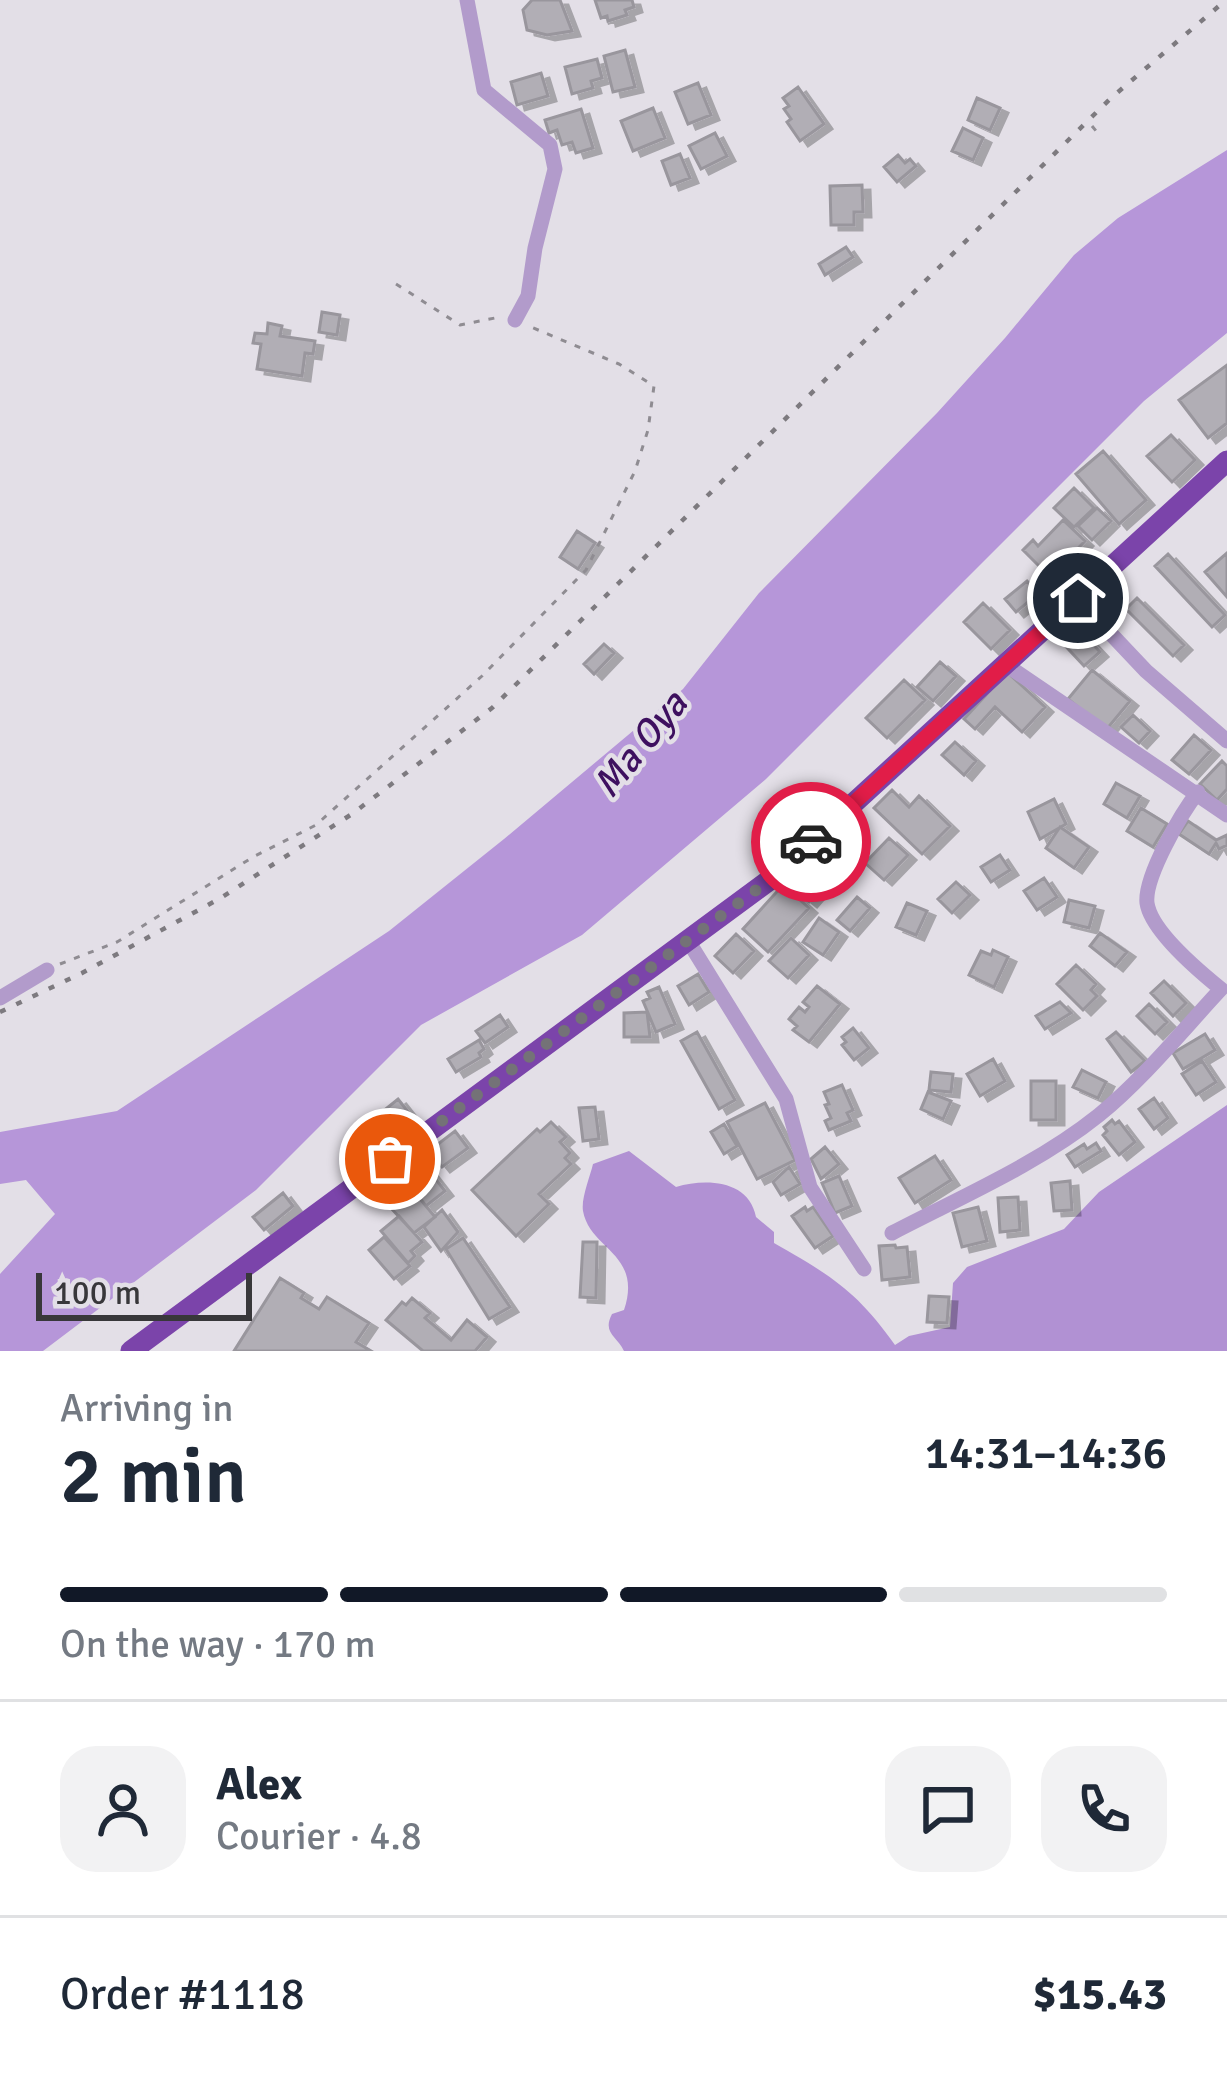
<!DOCTYPE html>
<meta charset="utf-8">
<style>
body{margin:0;font-family:Signika,sans-serif;background:#f2f2f3;color:#1f2937;height:100vh;display:flex;flex-direction:column;font-size:45px;white-space:nowrap}
*{box-sizing:border-box;margin:0}
p{font-size:39px;color:#747a83}
.icon{flex:none;width:66px;height:66px;fill:none;stroke:currentColor;stroke-width:2;stroke-linecap:round;stroke-linejoin:round}
.map{position:relative;height:1351px;overflow:hidden}
.sheet{display:flex;flex-direction:column;background:#fff;flex:1}
.sheet>*{flex:none}
.scale{position:absolute;left:36px;bottom:30px;width:216px;box-sizing:border-box;padding-left:12px;border:6px solid #38373a;border-top:0;font-size:33px;line-height:42px;white-space:nowrap;color:#38373a;-webkit-text-stroke:9px #e3dfe7;paint-order:stroke}
.pin{position:absolute;display:grid;place-items:center;width:102px;height:102px;color:#fff;margin:-51px;border:6px solid #fff;border-radius:50%;box-shadow:0 3px 12px #0007}
.courier{position:absolute;display:grid;place-items:center;width:120px;height:120px;margin:-60px;border:9px solid #e11d48;border-radius:50%;background:#fff;color:#222;box-shadow:0 3px 15px #0007}
.head em{font-style:normal;font-weight:600}
.head div{display:flex;flex-direction:column-reverse}
.head{display:flex;align-items:center;justify-content:space-between;height:204px;padding:0 60px}
h1{font-size:78px;font-weight:600;line-height:90px}
.bar{display:grid;grid-template-columns:repeat(4,1fr);gap:18px 12px;align-content:center;height:144px;padding:0 60px}
.bar i{height:15px;border-radius:9px;background:#e0e1e3}
.bar .on{background:#111827}
.bar p{grid-column:span 4}
.line{display:flex;align-items:center;gap:30px;padding:0 60px;border-top:3px solid #e0e1e3}
.line div{flex:1}
.round{display:grid;place-items:center;flex:none;width:126px;height:126px;border-radius:36px;background:#f2f2f3}
.map>svg:first-child{display:block}
</style>
<div class="map">
<svg width="1227" height="1351" viewBox="0 0 1227 1351">
<defs>
<filter id="shadow"><feDropShadow dx="8" dy="5" stdDeviation="0" flood-color="#0004"/></filter>
</defs>
<rect width="100%" height="100%" fill="#e3dfe7"/>
<path fill="#b191d3" d="M1227 1105V1351H624C617 1336 602 1333 612 1314L624 1310C643 1253 590 1250 583 1211 581 1198 590 1177 593 1164L629 1151 676 1187C706 1178 749 1180 756 1217L774 1232V1243C830 1275 857 1291 895 1345L909 1336 950 1327 953 1283 967 1267 1064 1229 1099 1192Z"/>
<path fill="#b696d9" d="M1227 150V333L1144 401 766 779 582 935 421 1025 256 1190 43 1351H0V1274L55 1214 26 1180 0 1184V1132L117 1111 389 931 504 839 683 689 759 593 937 413 1005 338 1074 255 1118 218Z"/>
<path fill="#b1aeb5" stroke="#99969d" stroke-width="3" filter="url(#shadow)" d="M532 0H560L572 31 547 35 527 30 523 10Z
M595 0H632L634 7 625 10 627 15 608 21 607 16 601 18Z
M625 50 635 87 613 92 604 56Z
M597 59 602 78 591 81 593 88 572 94 565 67Z
M541 73 548 96 517 105 511 82Z
M698 83 711 115 688 124 675 92Z
M798 87 824 124 800 141 787 122 791 119 784 109 789 106 783 98Z
M977 98 1000 108 990 130 968 120Z
M653 108 665 138 633 151 621 121Z
M581 109 593 148 576 153 572 142 562 145 557 130 549 133 545 120Z
M963 128 983 138 973 160 952 151Z
M715 133 727 156 701 169 689 146Z
M680 154 690 178 671 185 662 161Z
M898 155 905 163 910 159 916 166 897 182 884 167Z
M862 185 863 212H854V225H831L830 186Z
M846 247 853 257 825 275 819 264Z
M322 312 340 315 337 335 319 332Z
M268 323 282 326 280 336 315 341 313 354 305 353 302 376 257 369 261 344 253 343 255 333 267 334Z
M1227 365V423L1208 438 1179 400Z
M1171 435 1195 460 1172 482 1147 456Z
M1103 451 1146 500 1119 524 1076 474Z
M1074 488 1094 508 1074 527 1054 508Z
M1097 508 1111 521 1092 540 1078 526Z
M1063 520 1085 541 1058 569 1061 572 1053 580 1023 550 1033 540 1038 546Z
M577 531 595 543 578 569 560 557Z
M1227 553V597L1205 572Z
M1168 554 1225 615 1212 627 1155 566Z
M1027 581 1038 594 1016 612 1005 599Z
M1137 598 1184 645 1173 656 1126 609Z
M983 603 1010 630 991 649 964 622Z
M1074 624 1100 652 1084 666 1058 638Z
M604 644 614 653 594 674 584 664Z
M940 662 956 676 933 701 917 687Z
M1092 670 1130 701 1106 730 1068 699Z
M1007 672 1045 707 1022 732 995 707 975 729 964 719Z
M904 680 925 700 887 738 866 718Z
M1133 715 1150 731 1139 743 1121 727Z
M1194 735 1211 750 1189 774 1172 760Z
M955 742 976 761 964 775 942 755Z
M1222 761 1227 766V789L1217 800 1200 784Z
M1116 783 1140 796 1127 818 1104 804Z
M892 790 909 807 919 796 950 826 922 854 874 808Z
M1054 799 1066 824 1040 839 1028 812Z
M1141 808 1167 824 1153 847 1127 831Z
M1188 821 1216 840 1227 835V845L1219 849 1216 843 1209 854 1179 834Z
M1060 827 1089 847 1074 868 1046 848Z
M889 838 908 855 884 880 865 863Z
M1000 855 1010 870 991 882 981 867Z
M816 856 835 872 809 902 790 886Z
M1044 878 1057 897 1037 910 1024 891Z
M956 882 970 895 952 913 938 899Z
M783 885 809 908 768 952 743 929Z
M857 897 870 908 850 931 837 920Z
M1069 900 1095 906 1089 928 1064 922Z
M907 903 927 911 916 935 896 927Z
M819 918 839 932 823 955 803 942Z
M1100 933 1127 952 1115 966 1090 946Z
M736 934 754 951 733 973 715 956Z
M791 938 809 955 788 978 769 961Z
M993 950 1008 957 994 987 969 975 981 951 991 955Z
M1076 965 1096 984 1091 990 1097 996 1083 1010 1057 984Z
M698 974 709 992 689 1005 678 986Z
M1164 981 1186 1003 1173 1016 1151 993Z
M817 986 840 1004 809 1042 793 1030 797 1026 789 1019 799 1007 805 1012 809 1007 803 1002Z
M659 987 675 1024 656 1032 643 1001 650 998 647 992Z
M1060 1002 1071 1013 1045 1029 1036 1016Z
M1149 1004 1167 1022 1155 1034 1137 1016Z
M647 1012 650 1037H624V1013Z
M500 1015 508 1027 485 1043 476 1031Z
M853 1028 869 1048 854 1060 842 1045 846 1042 842 1037Z
M697 1032 735 1100 719 1109 681 1041Z
M1116 1032 1145 1061 1131 1072 1107 1039Z
M1205 1034 1215 1050 1183 1069 1173 1053Z
M479 1040 484 1049 479 1053 481 1057 456 1072 448 1059Z
M993 1059 1005 1081 980 1096 967 1074Z
M1202 1061 1216 1082 1196 1095 1182 1074Z
M1082 1070 1106 1082 1098 1098 1073 1087Z
M931 1072 953 1074 951 1092 929 1090Z
M1031 1081H1056V1120H1031Z
M842 1085 853 1110 847 1113 851 1121 829 1130 825 1121 831 1118 825 1105 829 1104 824 1092Z
M928 1092 951 1101 943 1119 921 1109Z
M1154 1098 1168 1118 1154 1129 1139 1109Z
M398 1099 409 1113 391 1133 377 1116Z
M765 1103 795 1160 757 1179 727 1122Z
M595 1107 599 1139 583 1141 579 1108Z
M1112 1120 1115 1124 1119 1121 1135 1142 1119 1155 1103 1135 1107 1131 1104 1127Z
M551 1122 566 1137 560 1142 570 1153 565 1158 571 1164 539 1194 549 1204 516 1236 472 1190 537 1129 540 1132Z
M724 1124 737 1146 724 1154 711 1132Z
M455 1131 468 1148 442 1167 429 1151Z
M1096 1143 1101 1151 1075 1167 1067 1155 1084 1144 1087 1149Z
M825 1147 839 1164 821 1179 811 1159Z
M935 1156 951 1180 915 1203 899 1178Z
M789 1167 800 1184 781 1195 773 1182Z
M427 1168 445 1191 426 1206 408 1183Z
M839 1176 852 1206 835 1213 822 1183Z
M1070 1181 1072 1210 1054 1211 1051 1183Z
M411 1188 435 1217 414 1233 389 1206Z
M283 1193 293 1206 264 1230 253 1217Z
M1018 1197 1020 1230 1000 1232 998 1198Z
M805 1207 807 1211 813 1207 833 1236 815 1248 792 1216Z
M978 1207 987 1241 962 1247 953 1213Z
M442 1210 458 1232 441 1251 424 1227Z
M399 1216 422 1242 411 1251 415 1256 408 1263 381 1231Z
M384 1237 410 1266 394 1279 369 1250Z
M463 1238 510 1307 489 1319 446 1249Z
M583 1242H597L596 1298 580 1297Z
M895 1245 896 1248 907 1247 910 1277 882 1280 879 1246Z
M280 1278 304 1293 301 1298 319 1309 327 1297 369 1323 356 1342 371 1351H234Z
M929 1296 949 1297 947 1323 927 1322Z
M412 1298 430 1313 425 1318 451 1340 467 1320 487 1337 475 1351H423L386 1320 402 1302 406 1305Z"/>
<g fill="none" stroke-linecap="round" stroke-linejoin="round">
<path stroke="#8f8c92" stroke-width="3" stroke-dasharray="6 9" stroke-linecap="butt" d="M1092 126 1101 137
M396 284 460 325 500 317
M60 964 117 942 253 857 316 825 482 676 586 570 635 471 648 430 654 386 619 364 531 327"/>
<path stroke="#b29bcb" stroke-width="15" d="M467 0 484 90 550 145 555 169 535 248 528 296 515 320
M1077 598 1146 671 1227 741
M1005 664 1227 815
M687 939 786 1099 810 1187 864 1269
M0 998 47 970
M892 1233C961 1197 1038 1164 1099 1115 1144 1078 1181 1032 1221 989 1200 972 1151 931 1147 903 1144 877 1182 812 1198 792"/>
<path stroke="#7b44aa" stroke-width="21" d="M131 1351 771 879 1227 461"/>
<path stroke="#7d7a7f" stroke-width="4.5" stroke-dasharray="6 12" stroke-linecap="butt" d="M0 1012 82 973 219 899 352 814 492 708 1111 98 1226 0"/>
</g>
<g fill="none" stroke-linecap="round" stroke-linejoin="round">
<path stroke="#747277" stroke-width="12" stroke-dasharray="0 21.6" d="M390 1159 771 879 811 842"/>
<path stroke="#e11d48" stroke-width="15" d="M811 842 1078 598"/>
</g>
<g text-anchor="middle" dominant-baseline="central" stroke-width="9" stroke-linejoin="round" paint-order="stroke">
<g font-size="39" font-style="italic" fill="#3e105f" stroke="#e3dfe7">
<text transform="translate(640 744) rotate(-51)">Ma Oya</text>
</g>
</g>
</svg>
<div class="scale">100 m</div>
<div class="pin" style="left:390px;top:1159px;background:#ea580c"><svg class="icon" aria-label="bag" viewBox="0 0 24 24"><path d="M5 8h14l-1 12H6zM9 8a3 3 0 0 1 6 0"/></svg></div>
<div class="pin" style="left:1078px;top:598px;background:#1f2937"><svg class="icon" aria-label="home" viewBox="0 0 24 24"><path d="M3 11l9-7 9 7M6 9v11h12V9"/></svg></div>
<div class="courier" style="left:811px;top:842px"><svg class="icon" aria-label="car" viewBox="0 0 24 24"><path d="M5 17H2v-5l4-1 3-4h7l3 4 3 1v5h-3M9 17h6M6 11h13"/><circle cx="7" cy="17" r="2"/><circle cx="17" cy="17" r="2"/></svg></div>
</div>
<section class="sheet">
<div class="head"><div><h1>2 min</h1><p>Arriving in</p></div><em>14:31–14:36</em></div>
<div class="bar"><i class="on"></i><i class="on"></i><i class="on"></i><i></i><p>On the way · 170 m</p></div>
<div class="line" style="height:216px"><a class="round"><svg class="icon" aria-label="person" viewBox="0 0 24 24"><circle cx="12" cy="8" r="4"/><path d="M4 21q1-7 8-7t8 7"/></svg></a><div><b>Alex</b><p>Courier · 4.8</p></div><a class="round"><svg class="icon" aria-label="chat" viewBox="0 0 24 24"><path d="M4 5h16v11H9l-5 4z"/></svg></a><a class="round"><svg class="icon" aria-label="phone" viewBox="0 0 24 24"><path d="M5 4h4l2 5-3 2q2 4 5 5l2-3 5 2v4C11 20 4 13 5 4z"/></svg></a></div>
<div class="line" style="height:156px"><div>Order #1118</div><b>$15.43</b></div>
</section>
